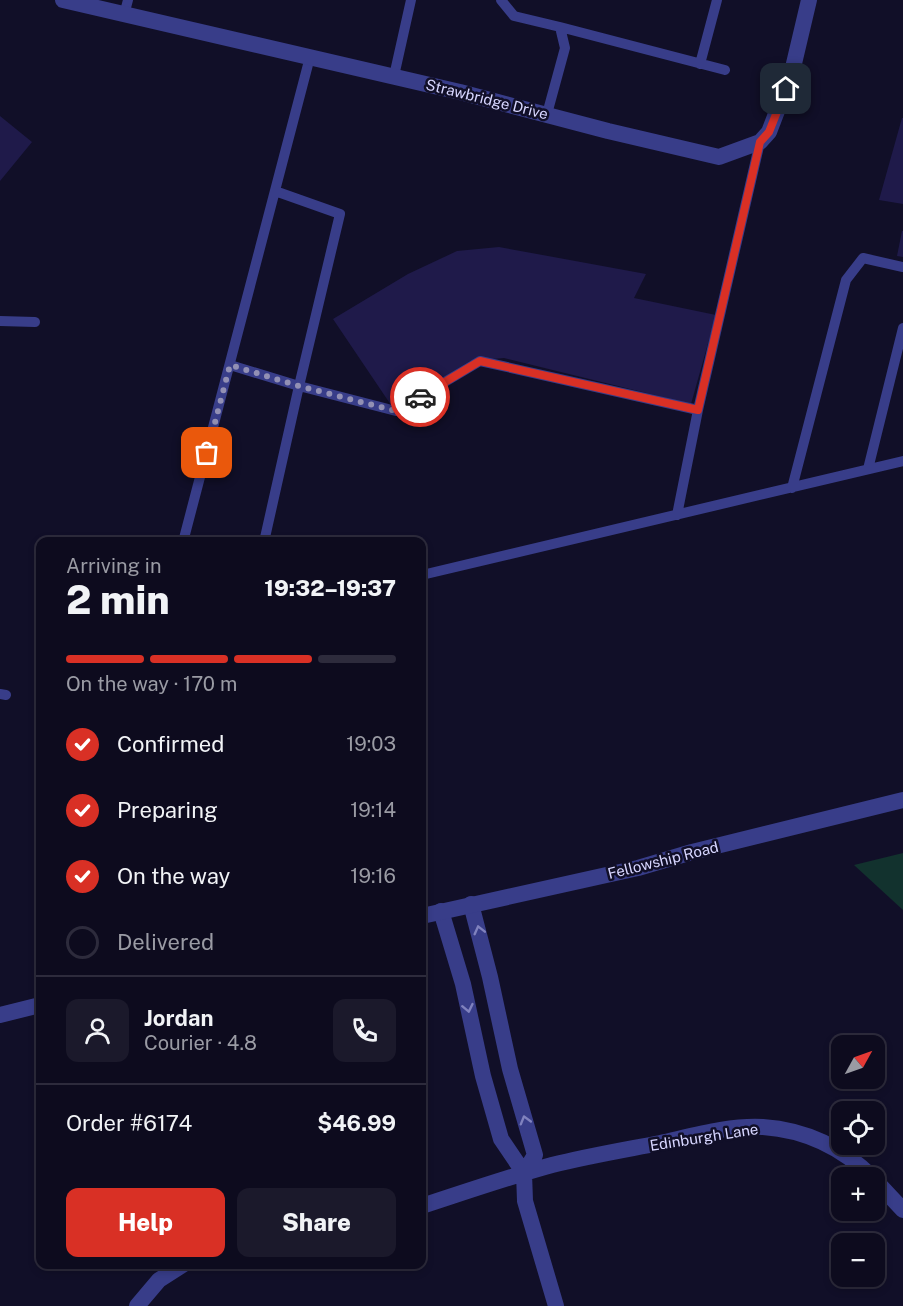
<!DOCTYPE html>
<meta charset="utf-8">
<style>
body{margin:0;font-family:"Public Sans",sans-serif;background:#1b192b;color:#f1f3f6;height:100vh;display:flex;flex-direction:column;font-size:22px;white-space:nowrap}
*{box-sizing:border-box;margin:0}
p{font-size:20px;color:#9a9ba4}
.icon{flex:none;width:33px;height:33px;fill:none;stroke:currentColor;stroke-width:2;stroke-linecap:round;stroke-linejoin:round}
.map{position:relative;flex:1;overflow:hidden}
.side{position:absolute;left:36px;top:537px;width:390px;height:732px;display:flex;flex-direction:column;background:#0d0b1e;border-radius:12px;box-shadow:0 3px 9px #0003,0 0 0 2px #2d2b3c}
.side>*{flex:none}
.needle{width:39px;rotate:50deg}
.tools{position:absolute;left:831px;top:1035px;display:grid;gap:12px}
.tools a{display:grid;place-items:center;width:54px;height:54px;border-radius:12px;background:#0d0b1e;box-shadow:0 3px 9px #0003,0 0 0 2px #2d2b3c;font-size:30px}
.pin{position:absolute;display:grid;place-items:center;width:51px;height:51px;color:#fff;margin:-26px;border-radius:12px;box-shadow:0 3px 9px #0006}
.courier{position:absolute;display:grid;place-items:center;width:60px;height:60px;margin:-30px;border:4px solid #d93025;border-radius:50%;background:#fff;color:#222;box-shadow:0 2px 8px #0007}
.headline em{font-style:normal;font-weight:800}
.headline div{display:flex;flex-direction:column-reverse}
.headline{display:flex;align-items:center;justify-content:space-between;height:102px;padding:0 30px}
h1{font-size:39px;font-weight:800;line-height:45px}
.bar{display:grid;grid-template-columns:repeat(4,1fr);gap:9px 6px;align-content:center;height:72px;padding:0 30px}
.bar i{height:8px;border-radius:4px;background:#2d2b3c}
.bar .active{background:#d93025}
.bar p{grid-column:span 4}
.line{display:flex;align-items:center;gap:15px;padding:0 30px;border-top:2px solid #2d2b3c}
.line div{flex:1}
.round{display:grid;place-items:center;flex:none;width:63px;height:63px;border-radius:12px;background:#1b192b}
ol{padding:0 30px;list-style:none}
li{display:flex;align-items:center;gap:18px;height:66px}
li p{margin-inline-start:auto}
li .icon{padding:6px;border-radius:50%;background:#d93025;color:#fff;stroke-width:4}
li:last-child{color:#9a9ba4}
li i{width:33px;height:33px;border:3px solid #2d2b3c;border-radius:50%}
.action{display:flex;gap:12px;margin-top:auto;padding:12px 30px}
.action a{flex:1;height:69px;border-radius:12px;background:#d93025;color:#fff;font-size:24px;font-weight:800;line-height:69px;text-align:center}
.action a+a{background:#1b192b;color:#f1f3f6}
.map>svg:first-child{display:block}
</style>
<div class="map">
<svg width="903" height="1306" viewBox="0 0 903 1306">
<rect width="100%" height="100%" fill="#110f28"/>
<path fill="#12322e" d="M903 853V910L854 865Z"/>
<path fill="#1f1a4a" d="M0 116 32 142 0 181Z
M902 118H903V204L879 200Z
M902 231H903V257L897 256Z
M499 247 646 274 634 298 716 315 691 404 504 358 470 361 393 408 333 319 408 274 457 251Z"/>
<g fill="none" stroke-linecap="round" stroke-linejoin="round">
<path stroke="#383d89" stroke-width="10" d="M501 0 514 16 560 27 565 48 547 114
M124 15 128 0
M560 27 725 70
M700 64 717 0
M394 76 411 0
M275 191 340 214 299 386 396 411 480 361 698 410 760 142
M0 321 35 322
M230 365 299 386 264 542
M868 469 903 328
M792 488 846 280 863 258 903 267
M677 515 698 410
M183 542 310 57
M422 575 903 461
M0 694 6 695"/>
<path stroke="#383d89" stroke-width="16" d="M63 0 460 92 608 131 719 157 760 142 769 132 792 72 809 0
M471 904 490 977 510 1069 535 1155 524 1173
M441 911 463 984 483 1076 501 1139 524 1173 525 1201 556 1306
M874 1179 903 1210
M422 1206C465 1192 508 1177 552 1165 588 1156 624 1150 660 1143 692 1136 730 1125 763 1127 806 1130 843 1148 873 1178
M137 1306 159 1280 184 1264"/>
<path stroke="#383d89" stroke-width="16" d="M422 916 638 868 692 852 903 800
M0 1015 40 1005"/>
</g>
<defs><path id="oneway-chevron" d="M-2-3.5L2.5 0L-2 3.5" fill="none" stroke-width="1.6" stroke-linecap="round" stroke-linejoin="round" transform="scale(1.5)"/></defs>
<g stroke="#8082be">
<use href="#oneway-chevron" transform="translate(479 930) rotate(-104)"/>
<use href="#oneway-chevron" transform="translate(468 1008) rotate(78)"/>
<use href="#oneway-chevron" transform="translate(525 1120) rotate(-106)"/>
</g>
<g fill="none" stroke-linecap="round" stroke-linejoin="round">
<path stroke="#9290b4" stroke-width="6" stroke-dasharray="0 10.8" d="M207 453 230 365 299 386 396 411 420 397"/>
<path stroke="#d93025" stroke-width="8" d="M420 397 480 361 698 410 760 142 769 132 786 89"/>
</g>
<g text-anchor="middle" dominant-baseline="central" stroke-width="5" stroke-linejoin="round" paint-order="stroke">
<g font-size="15" fill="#d7d6ff" stroke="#110f28">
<text transform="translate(487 99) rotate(14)">Strawbridge Drive</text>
<text transform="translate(663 860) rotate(-14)">Fellowship Road</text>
<text transform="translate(704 1137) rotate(-9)">Edinburgh Lane</text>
</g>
</g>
</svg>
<div class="tools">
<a><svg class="needle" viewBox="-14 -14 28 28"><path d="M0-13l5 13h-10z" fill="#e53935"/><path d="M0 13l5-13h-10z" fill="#9a9ba4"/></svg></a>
<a><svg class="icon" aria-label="locate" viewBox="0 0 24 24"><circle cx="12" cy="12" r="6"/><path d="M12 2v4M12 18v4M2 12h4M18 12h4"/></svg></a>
<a>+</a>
<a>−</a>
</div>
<div class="pin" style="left:207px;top:453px;background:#ea580c"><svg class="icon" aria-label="bag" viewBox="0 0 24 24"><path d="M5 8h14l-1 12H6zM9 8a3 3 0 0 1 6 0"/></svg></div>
<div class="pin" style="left:786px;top:89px;background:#1f2937"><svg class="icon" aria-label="home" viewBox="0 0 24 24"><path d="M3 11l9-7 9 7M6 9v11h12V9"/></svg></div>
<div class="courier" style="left:420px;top:397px"><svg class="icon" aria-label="car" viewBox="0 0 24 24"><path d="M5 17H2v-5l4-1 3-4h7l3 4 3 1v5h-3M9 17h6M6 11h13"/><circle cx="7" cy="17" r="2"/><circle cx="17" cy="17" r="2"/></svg></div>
<section class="side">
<div class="headline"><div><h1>2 min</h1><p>Arriving in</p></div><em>19:32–19:37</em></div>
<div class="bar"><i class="active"></i><i class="active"></i><i class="active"></i><i></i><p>On the way · 170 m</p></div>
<ol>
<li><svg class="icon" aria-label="check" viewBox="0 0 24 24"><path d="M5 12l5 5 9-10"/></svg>Confirmed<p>19:03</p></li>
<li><svg class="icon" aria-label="check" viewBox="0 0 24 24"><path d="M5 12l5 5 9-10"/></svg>Preparing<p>19:14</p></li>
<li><svg class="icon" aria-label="check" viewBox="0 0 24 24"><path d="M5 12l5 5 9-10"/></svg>On the way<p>19:16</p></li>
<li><i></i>Delivered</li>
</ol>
<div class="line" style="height:108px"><a class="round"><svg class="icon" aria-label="person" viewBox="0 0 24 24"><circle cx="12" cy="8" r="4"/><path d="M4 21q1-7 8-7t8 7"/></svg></a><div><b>Jordan</b><p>Courier · 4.8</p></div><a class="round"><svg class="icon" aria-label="phone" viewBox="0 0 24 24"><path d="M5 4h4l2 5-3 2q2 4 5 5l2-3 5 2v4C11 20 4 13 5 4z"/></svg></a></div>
<div class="line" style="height:78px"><div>Order #6174</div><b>$46.99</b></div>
<div class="action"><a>Help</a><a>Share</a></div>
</section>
</div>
